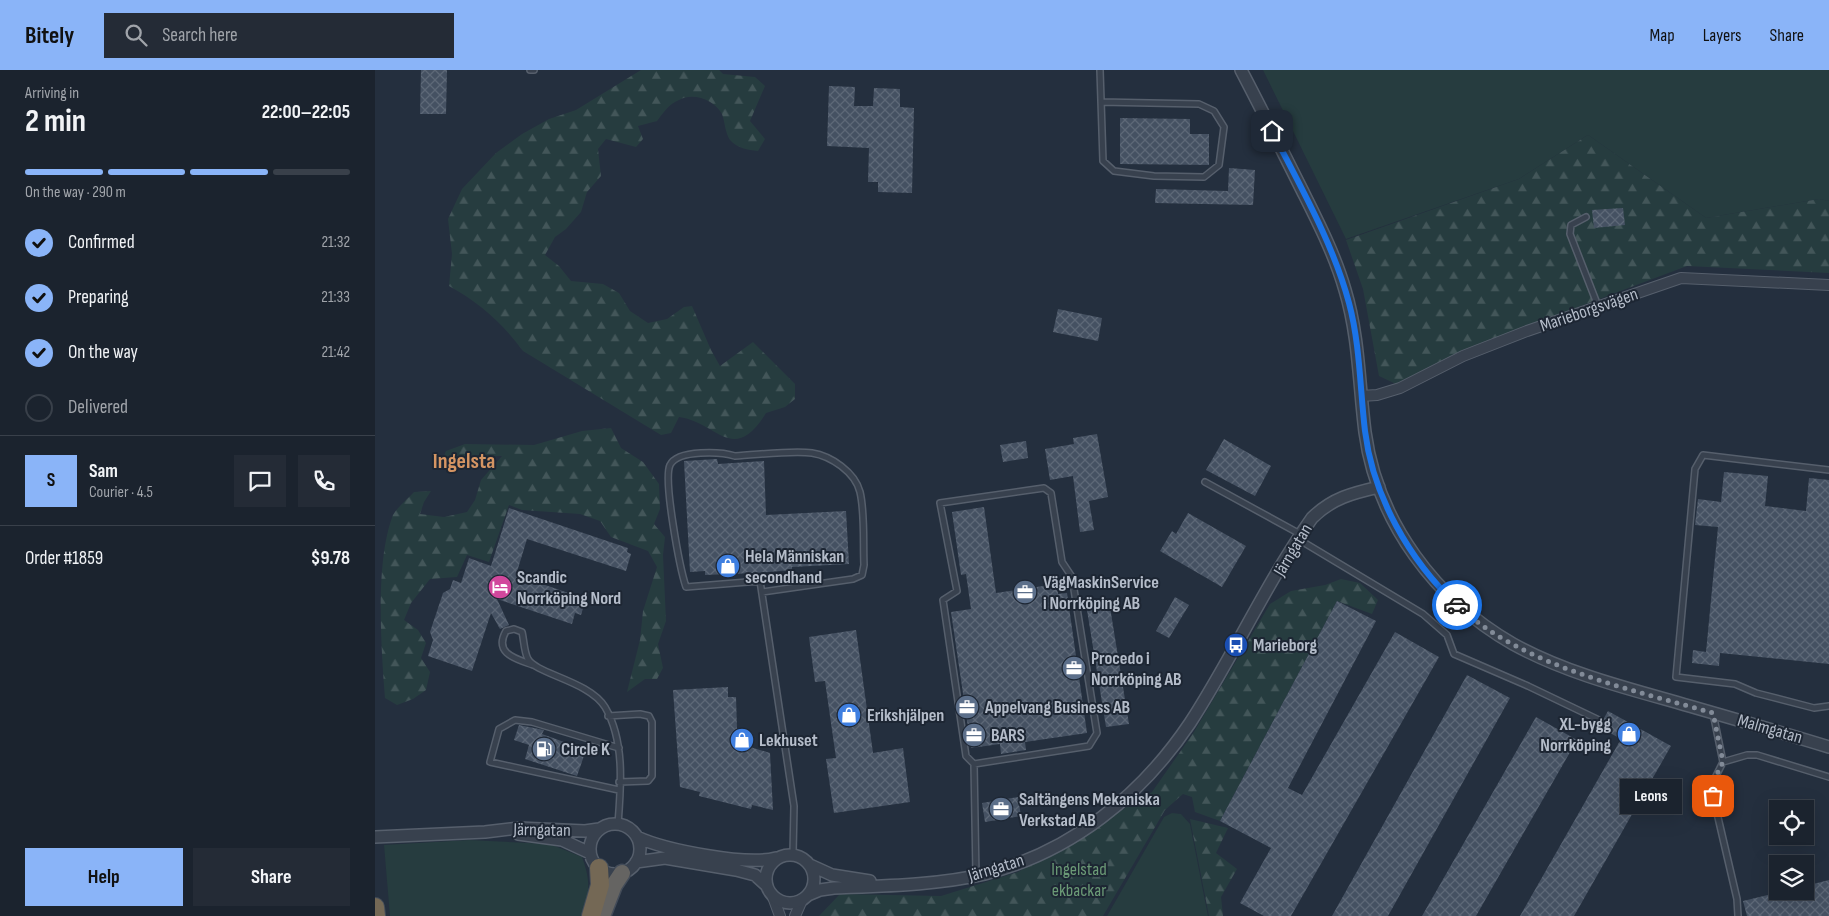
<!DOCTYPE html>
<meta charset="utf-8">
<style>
body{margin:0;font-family:"Sofia Sans Condensed",sans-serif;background:#242b36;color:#f1f3f6;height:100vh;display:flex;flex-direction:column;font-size:19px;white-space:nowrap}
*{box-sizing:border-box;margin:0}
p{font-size:16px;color:#a0a4aa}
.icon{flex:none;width:28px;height:28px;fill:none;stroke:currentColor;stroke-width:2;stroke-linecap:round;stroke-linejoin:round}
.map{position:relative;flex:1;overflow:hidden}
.panel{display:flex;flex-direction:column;background:#1b232e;width:375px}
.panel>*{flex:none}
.buttons{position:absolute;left:1394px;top:730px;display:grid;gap:10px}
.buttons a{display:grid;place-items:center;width:45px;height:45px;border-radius:0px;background:#1b232e;box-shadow:0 5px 20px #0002,0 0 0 1px #39404a;font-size:25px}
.pin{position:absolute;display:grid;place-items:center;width:42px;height:42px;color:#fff;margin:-21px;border-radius:10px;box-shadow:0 2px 8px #0006}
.courier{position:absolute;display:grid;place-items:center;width:50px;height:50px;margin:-25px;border:4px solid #1a73e8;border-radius:50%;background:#fff;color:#222;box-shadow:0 1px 6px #0007}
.bubble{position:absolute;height:35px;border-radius:0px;background:#1b232e;box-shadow:0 5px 20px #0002,0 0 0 1px #39404a;font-size:16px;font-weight:700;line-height:35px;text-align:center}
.headline em{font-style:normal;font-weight:700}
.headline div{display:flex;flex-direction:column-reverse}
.headline{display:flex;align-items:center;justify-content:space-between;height:85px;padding:0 25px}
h1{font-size:32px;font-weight:700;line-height:38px}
.bar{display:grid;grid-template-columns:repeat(4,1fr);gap:8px 5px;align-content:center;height:60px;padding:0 25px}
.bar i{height:6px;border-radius:4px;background:#39404a}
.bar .selected{background:#8ab4f8}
.bar p{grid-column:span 4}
.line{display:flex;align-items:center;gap:12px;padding:0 25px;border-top:1px solid #39404a}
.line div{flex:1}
.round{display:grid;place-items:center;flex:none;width:52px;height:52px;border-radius:0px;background:#242b36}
ol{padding:0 25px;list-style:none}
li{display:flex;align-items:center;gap:15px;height:55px}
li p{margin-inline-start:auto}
li .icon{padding:5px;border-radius:50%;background:#8ab4f8;color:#111;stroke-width:4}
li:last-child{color:#a0a4aa}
li i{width:28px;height:28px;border:2px solid #39404a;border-radius:50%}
.action{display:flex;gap:10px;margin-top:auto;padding:10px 25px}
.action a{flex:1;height:58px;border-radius:0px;background:#8ab4f8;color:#111;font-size:20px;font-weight:700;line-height:58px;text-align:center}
.action a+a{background:#242b36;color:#f1f3f6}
header{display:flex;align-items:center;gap:30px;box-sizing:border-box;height:70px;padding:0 25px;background:#8ab4f8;color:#111}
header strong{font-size:24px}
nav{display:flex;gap:28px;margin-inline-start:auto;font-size:18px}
.search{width:350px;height:45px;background:#242b36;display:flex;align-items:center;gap:12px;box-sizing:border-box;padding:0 18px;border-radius:0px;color:#a0a4aa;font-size:19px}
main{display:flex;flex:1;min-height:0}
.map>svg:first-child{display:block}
</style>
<header>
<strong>Bitely</strong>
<div class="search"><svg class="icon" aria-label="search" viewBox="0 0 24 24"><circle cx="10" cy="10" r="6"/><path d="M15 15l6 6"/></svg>Search here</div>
<nav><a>Map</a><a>Layers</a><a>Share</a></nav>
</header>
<main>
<section class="panel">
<div class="headline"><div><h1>2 min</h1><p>Arriving in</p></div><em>22:00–22:05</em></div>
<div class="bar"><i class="selected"></i><i class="selected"></i><i class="selected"></i><i></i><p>On the way · 290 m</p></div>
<ol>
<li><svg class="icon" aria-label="check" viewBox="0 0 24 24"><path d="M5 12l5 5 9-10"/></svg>Confirmed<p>21:32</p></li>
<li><svg class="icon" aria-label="check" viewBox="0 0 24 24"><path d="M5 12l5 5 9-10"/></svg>Preparing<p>21:33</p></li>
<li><svg class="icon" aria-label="check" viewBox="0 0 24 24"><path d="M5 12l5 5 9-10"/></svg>On the way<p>21:42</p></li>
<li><i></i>Delivered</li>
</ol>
<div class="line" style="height:90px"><b class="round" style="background:#8ab4f8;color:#111">S</b><div><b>Sam</b><p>Courier · 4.5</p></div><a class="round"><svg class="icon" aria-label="chat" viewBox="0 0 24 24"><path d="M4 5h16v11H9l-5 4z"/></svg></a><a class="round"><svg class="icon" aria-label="phone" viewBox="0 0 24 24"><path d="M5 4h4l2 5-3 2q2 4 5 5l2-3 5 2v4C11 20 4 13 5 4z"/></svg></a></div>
<div class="line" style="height:65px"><div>Order #1859</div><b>$9.78</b></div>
<div class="action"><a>Help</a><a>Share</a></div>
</section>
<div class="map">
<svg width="1454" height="846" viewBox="0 0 1454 846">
<defs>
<pattern id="forest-firs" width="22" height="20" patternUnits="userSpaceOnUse" patternTransform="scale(1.25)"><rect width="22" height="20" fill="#263c3f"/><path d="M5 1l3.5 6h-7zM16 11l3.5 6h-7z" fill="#435659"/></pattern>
<pattern id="building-cross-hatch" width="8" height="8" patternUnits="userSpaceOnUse" patternTransform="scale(1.25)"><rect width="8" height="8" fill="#455162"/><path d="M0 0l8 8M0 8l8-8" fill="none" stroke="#5d6877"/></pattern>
</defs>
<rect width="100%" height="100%" fill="#242f3e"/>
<path fill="#263c3f" d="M888 0H1454V131L1444 129 1331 148 1213 65 1144 109 971 169Z
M797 743 806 744 815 754 833 846H732L789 747Z
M94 770 175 774 207 787C216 812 215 822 206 846H15L9 775Z"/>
<path fill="url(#forest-firs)" d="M266 0H344L348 4 380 7 390 16 375 51 390 69 383 81C373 80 362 78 355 70 350 63 350 52 347 44 339 30 319 22 304 30 294 34 288 43 282 51L263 56 268 69 261 77 231 69 223 79 226 106 212 122 206 142 191 159 180 167 170 185 184 196 196 211 228 214 244 223 255 241 273 253 292 249 309 237 317 236 336 280 345 296 378 272 420 314V329L410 337 391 343C358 396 342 352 304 347L296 363 286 365 148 281C127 253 105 233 74 216L77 184 73 149 87 119 121 83 147 64 174 49 201 40Z
M1213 65 1331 148 1444 129 1454 131V203L1312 196 1088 280 1021 314 1004 306 988 219 971 170 1144 109Z
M236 358 246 378 268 392 284 414 285 439 279 454 290 467 288 485 291 551 283 574 288 598 282 609H270L252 622 265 570 268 541 282 497 273 481 236 467 225 451 205 444 147 440 134 435 114 492 92 485 82 507 55 509 36 533 29 550 43 560 51 573 46 588 55 602 51 620 38 629 22 635 10 628C6 576 0 491 18 445 23 436 33 429 39 422L56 421 49 432 45 444 69 447 92 442 100 430 106 410 127 386 100 387 89 391 68 388 71 381 90 374 159 375 207 361Z
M966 509 985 513 1003 530 997 544 962 531 845 751 820 742 817 727 808 724 790 740 728 846H444L465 824 566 826 643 802 777 722 819 662 895 534 916 521 950 515Z
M815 749 853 758 841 783 862 799 846 827 848 846H834Z"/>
<path fill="url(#building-cross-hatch)" d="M46 0H72L71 44H45Z
M454 16 480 17 479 36H498L499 18 525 19V37L539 38 537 123 503 122V112H493L494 78 452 76Z
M745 48 815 49V64H834V95L745 94Z
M854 98 880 100 878 135 780 133 781 119 853 121Z
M1248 138 1250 155 1219 158 1217 140Z
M683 239 727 248 723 271 678 262Z
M722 364 733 427 714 431 719 460 705 462 698 406 675 410 670 379 699 374 698 368Z
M849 369 896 396 880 426 831 400Z
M651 371 653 388 628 392 625 375Z
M342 389 343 394 389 391 391 445 471 441 474 494 417 497V500L380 503 330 505V501L315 502 309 391Z
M1349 402 1393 406 1390 436 1431 441 1434 408 1454 410V594L1345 583 1344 596 1317 593 1318 580 1331 582 1343 457 1320 455 1323 429 1346 432Z
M609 437 621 523 682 514 683 524 692 523 712 663 650 672 651 680 626 684 625 674 596 678 576 542 596 539 591 504 586 505 577 442Z
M134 438 253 478 252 482 256 484 251 501 152 469 141 505 205 527 204 533 209 535 206 545 200 543 197 554 122 529 134 555 125 559 116 543 97 601 53 586 58 570 55 562 68 523 75 519 78 510 86 513 94 488 116 496Z
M813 443 871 476 847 517 785 481 797 461 801 464Z
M800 527 814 535 794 568 781 561Z
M734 531 754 654 731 657 711 534Z
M962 531 1001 551 913 718 927 725 1020 562 1064 587 916 846H889L865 833 896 778 845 751Z
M481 560 498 683 528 678 535 732 459 743 451 689 461 688 450 611 440 612 434 567Z
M1092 605 1135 628 1013 846H957Z
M353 617V627H361L362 659 370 661 369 670 376 673 375 677 395 683 398 740 377 735 376 739 324 726 325 722 305 717 298 620Z
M1233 641 1296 676 1199 846H1145L1246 669 1224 657Z
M1161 647 1202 670 1101 846H1047Z
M144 655 169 660 167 664 211 680 202 706 150 689 154 675 139 670Z
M643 727 646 746 610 752 607 733Z
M1454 810V846H1372L1368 831 1409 821H1430V816Z"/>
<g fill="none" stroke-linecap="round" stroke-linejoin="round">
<g stroke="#565f6c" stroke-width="8">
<path id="service" d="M155 0H159
M725 0 728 91 739 101 779 106 829 107 844 95 849 57 839 41 824 34 726 32
M1211 147 1196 155 1195 164 1223 236
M1454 400 1328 385 1320 399 1301 607 1360 614 1381 623 1439 638 1454 636
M830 412 925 464
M923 469 1048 544 1072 565 1079 584 1153 616 1224 650
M387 522 478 509 487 505 489 495C488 473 490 443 485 422 480 402 456 386 437 383 417 380 382 385 360 386 347 382 303 379 295 395 288 410 305 499 311 517L385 511 419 736 418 784
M158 595C142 589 118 584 131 561L139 559 147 562C149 570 149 582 153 589 161 604 214 611 230 637 250 671 246 716 243 754
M1338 643 1348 692 1372 685H1382L1454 707
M233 646 265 644 274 646 277 652V706L273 711 244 712
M244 678 157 652 140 650 124 659 115 692 244 720
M1348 692 1338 712V726L1362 829 1363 846
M599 694 591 686 568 530 582 521 565 433 669 418 676 423 687 492 697 507 722 663 714 676 599 694 601 805"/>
</g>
<g stroke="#565f6c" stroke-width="12">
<path id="minor" d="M986 326 1002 325 1025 318 1088 286 1152 261 1306 208 1454 215
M398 827 405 846
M420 846 427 830"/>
</g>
<g stroke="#565f6c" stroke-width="14">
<path id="tertiary" d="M866 0C887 40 907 80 927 120 943 152 960 185 970 220 984 266 984 315 990 362 1002 452 1061 530 1138 574 1187 601 1243 616 1297 631 1349 646 1402 661 1454 677
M215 779a25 25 0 1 1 50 0a25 25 0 1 1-50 0Z
M143 764 187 770 215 783
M0 767 110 762 144 758 210 761 224 759
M262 767C290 780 372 796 401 788
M391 809a24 24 0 1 1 48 0a24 24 0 1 1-48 0Z
M261 792 290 788 361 800 380 805 391 815
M435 795 457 805 495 811
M433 825 445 820 459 818C507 816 564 815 610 804 696 782 766 726 815 653 858 587 891 513 937 448 957 428 978 423 1004 417"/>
</g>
<g stroke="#434c59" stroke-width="19">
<path id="trunk" d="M227 846 239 815 247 803"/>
</g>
<g stroke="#434c59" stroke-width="20">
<path id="motorway" d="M0 837 1 846
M216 846 225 815 224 798"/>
</g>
<use href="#service" stroke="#38414e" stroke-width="5"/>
<use href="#minor" stroke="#38414e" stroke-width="10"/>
<use href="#tertiary" stroke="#38414e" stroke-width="11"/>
<use href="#trunk" stroke="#656462" stroke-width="16"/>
<use href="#motorway" stroke="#746855" stroke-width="18"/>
</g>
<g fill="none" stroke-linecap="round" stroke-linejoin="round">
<path stroke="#828b98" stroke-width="5" stroke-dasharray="0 9" d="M1082 535C1147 596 1254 619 1338 643L1348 692 1338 712V726"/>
<path stroke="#1a73e8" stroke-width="6" d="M897 61C925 116 958 173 974 233 985 274 985 319 990 361 998 426 1034 490 1082 535"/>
</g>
<defs>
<g id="shop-disc" transform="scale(1.25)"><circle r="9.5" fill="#3f7fe0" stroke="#1d2633"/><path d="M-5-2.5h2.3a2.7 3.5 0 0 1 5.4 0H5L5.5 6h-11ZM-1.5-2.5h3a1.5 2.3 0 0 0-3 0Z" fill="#fff"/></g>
<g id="hotel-disc" transform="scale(1.25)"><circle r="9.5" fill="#d1479c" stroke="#1d2633"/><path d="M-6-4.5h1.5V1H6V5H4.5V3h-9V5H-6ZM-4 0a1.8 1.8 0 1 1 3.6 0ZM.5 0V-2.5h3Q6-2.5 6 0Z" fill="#fff"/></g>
<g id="office-disc" transform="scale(1.25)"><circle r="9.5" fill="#5c6f8a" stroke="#1d2633"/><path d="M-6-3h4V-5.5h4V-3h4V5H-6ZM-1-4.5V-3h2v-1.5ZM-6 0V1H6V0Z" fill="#fff"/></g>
<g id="bus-disc" transform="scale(1.25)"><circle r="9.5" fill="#1a4fb4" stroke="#1d2633"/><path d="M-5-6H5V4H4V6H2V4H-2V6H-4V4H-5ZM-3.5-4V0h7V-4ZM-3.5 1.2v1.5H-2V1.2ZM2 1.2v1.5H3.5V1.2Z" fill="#fff"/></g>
<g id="fuel-disc" transform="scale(1.25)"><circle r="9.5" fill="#5c6f8a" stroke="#1d2633"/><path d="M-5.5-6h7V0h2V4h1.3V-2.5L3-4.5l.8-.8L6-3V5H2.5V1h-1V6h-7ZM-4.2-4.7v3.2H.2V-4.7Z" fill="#fff"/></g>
</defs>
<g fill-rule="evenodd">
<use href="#shop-disc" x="353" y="496"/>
<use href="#hotel-disc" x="125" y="517"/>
<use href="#office-disc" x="650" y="522"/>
<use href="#bus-disc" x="861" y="575"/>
<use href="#office-disc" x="699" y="598"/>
<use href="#office-disc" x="592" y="637"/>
<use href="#shop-disc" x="474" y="645"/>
<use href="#shop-disc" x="1254" y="664"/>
<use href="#office-disc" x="599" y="665"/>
<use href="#shop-disc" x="367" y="670"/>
<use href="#fuel-disc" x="169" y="679"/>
<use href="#office-disc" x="626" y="739"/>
</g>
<g text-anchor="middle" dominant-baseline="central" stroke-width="4" stroke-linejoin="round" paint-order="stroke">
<g font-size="18" fill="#b4bcc9" stroke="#1d2633">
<text transform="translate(1214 240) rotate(-19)">Marieborgsvägen</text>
<text transform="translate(918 480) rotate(-59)">Järngatan</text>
<text transform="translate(1395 659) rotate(16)">Malmgatan</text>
<text transform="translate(167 760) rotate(1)">Järngatan</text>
<text transform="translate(621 798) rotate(-17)">Järngatan</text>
</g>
<g font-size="18" font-weight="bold" fill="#b4bcc9" stroke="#1d2633" text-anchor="start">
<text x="370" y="486">Hela Människan<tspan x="370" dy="21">secondhand</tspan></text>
<text x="142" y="507">Scandic<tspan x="142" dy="21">Norrköping Nord</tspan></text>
<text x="668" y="512">VägMaskinService<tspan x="668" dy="21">i Norrköping AB</tspan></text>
<text x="878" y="575">Marieborg</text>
<text x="716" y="588">Procedo i<tspan x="716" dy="21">Norrköping AB</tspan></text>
<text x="610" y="637">Appelvang Business AB</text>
<text x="492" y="645">Erikshjälpen</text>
<text x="1236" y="654" text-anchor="end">XL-bygg<tspan x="1236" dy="21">Norrköping</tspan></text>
<text x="616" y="665">BARS</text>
<text x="384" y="670">Lekhuset</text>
<text x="186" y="679">Circle K</text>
<text x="644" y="729">Saltängens Mekaniska<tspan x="644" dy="21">Verkstad AB</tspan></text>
</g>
<g font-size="18" fill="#6b9a76" stroke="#1d2633">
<text x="704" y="799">Ingelstad<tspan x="704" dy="21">ekbackar</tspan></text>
</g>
<g font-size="22" font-weight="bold" fill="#d59563" stroke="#1d2633">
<text x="89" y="391">Ingelsta</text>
</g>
</g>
</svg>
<div class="buttons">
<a><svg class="icon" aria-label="locate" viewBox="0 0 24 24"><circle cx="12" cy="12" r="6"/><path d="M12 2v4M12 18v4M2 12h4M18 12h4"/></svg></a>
<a><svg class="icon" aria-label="layers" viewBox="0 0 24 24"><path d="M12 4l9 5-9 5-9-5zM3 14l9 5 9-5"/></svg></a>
</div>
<div class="pin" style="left:1338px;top:726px;background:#ea580c"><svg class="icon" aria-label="bag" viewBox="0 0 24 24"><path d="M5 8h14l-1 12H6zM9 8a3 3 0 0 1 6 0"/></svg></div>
<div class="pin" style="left:897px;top:61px;background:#1f2937"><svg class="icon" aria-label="home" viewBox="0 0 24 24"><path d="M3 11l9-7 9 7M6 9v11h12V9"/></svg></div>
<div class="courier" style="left:1082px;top:535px"><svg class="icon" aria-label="car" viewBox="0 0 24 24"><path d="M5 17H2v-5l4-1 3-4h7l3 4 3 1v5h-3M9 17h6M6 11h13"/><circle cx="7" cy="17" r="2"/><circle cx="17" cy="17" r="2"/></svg></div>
<div class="bubble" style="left:1245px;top:709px;width:62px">Leons</div>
</div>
</main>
